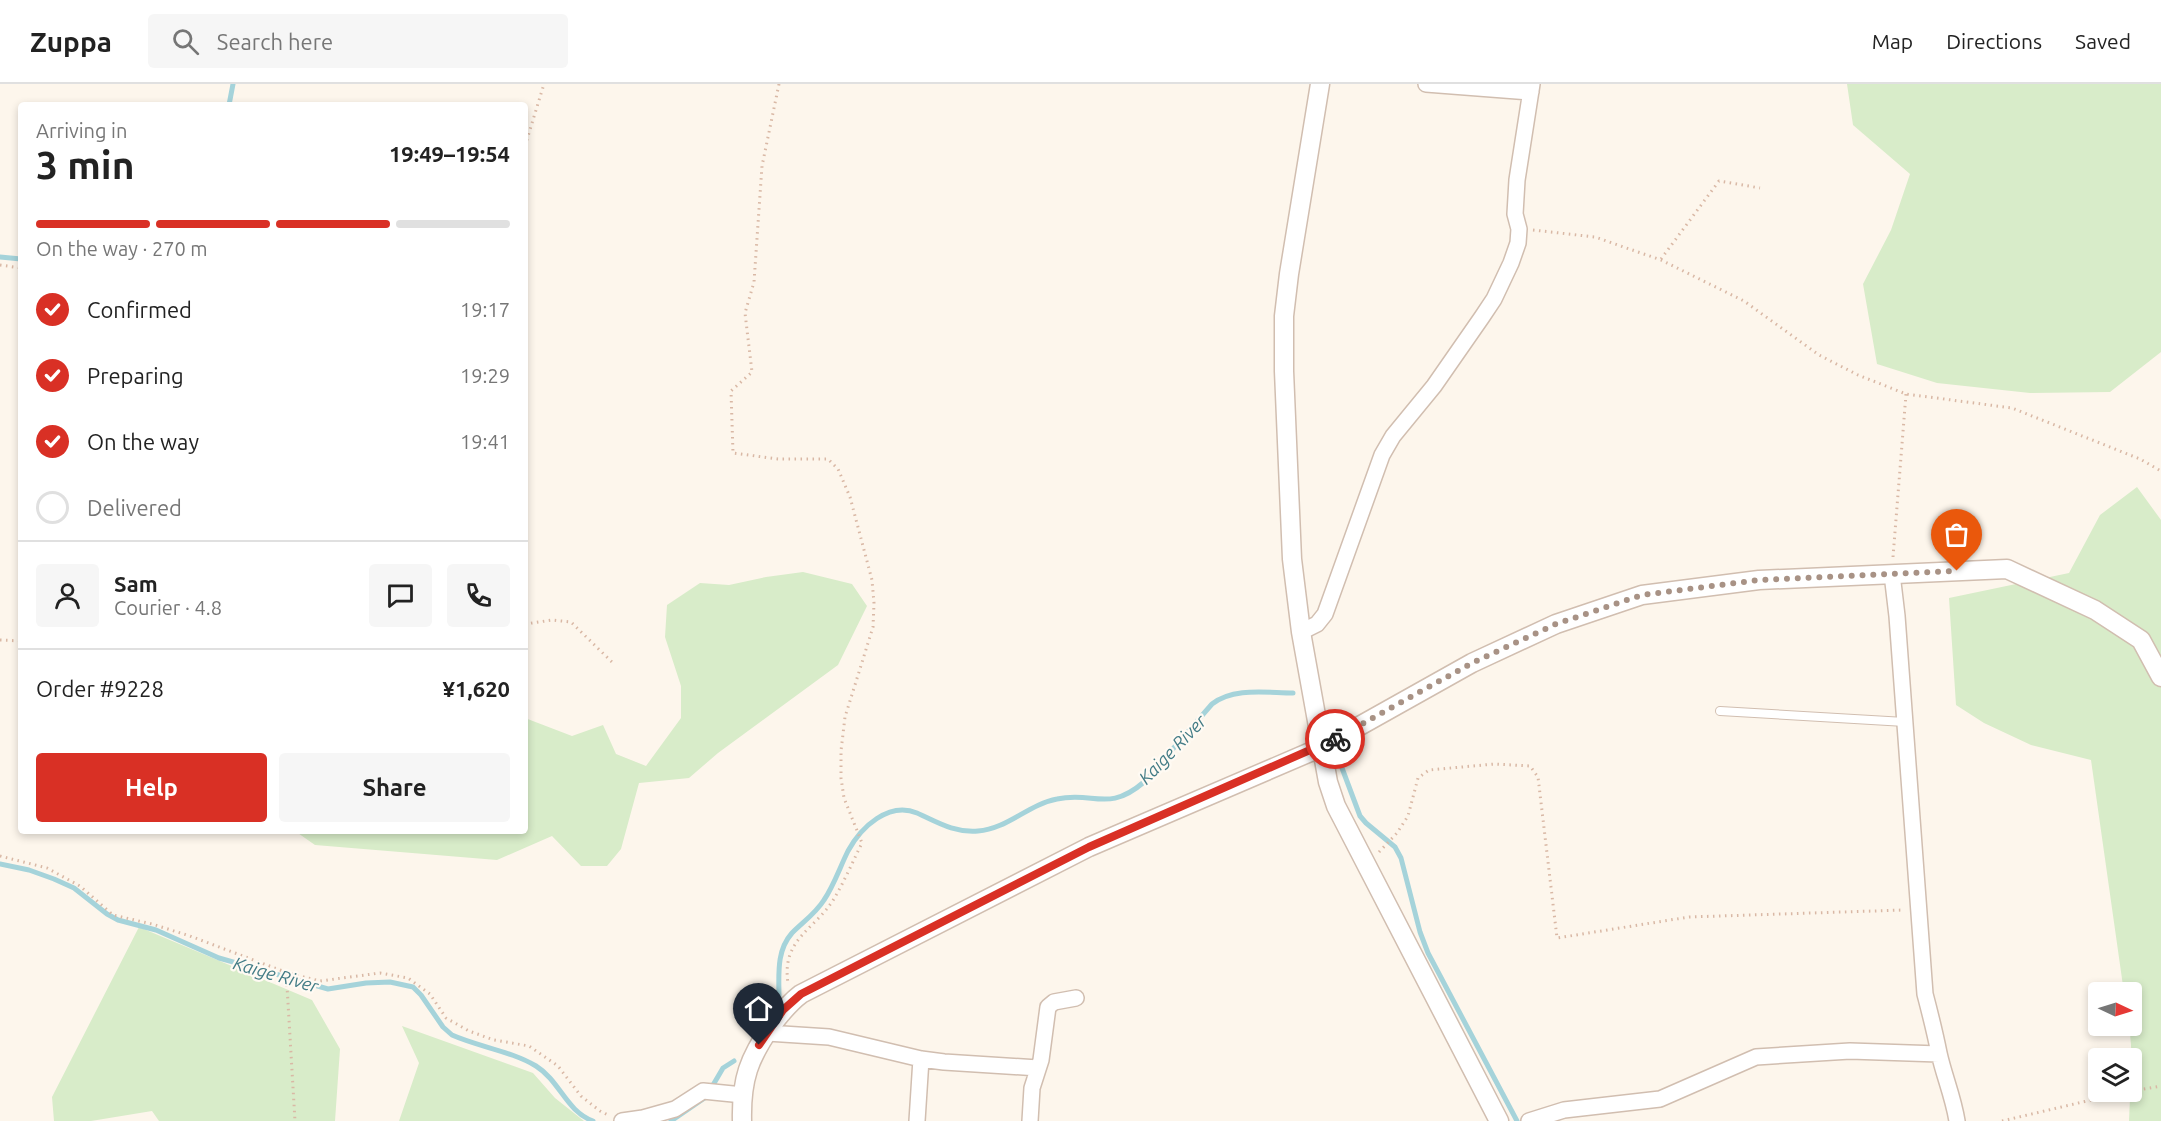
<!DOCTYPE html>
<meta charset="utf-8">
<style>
body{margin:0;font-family:Ubuntu,sans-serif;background:#f6f6f6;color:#222;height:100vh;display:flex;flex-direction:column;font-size:22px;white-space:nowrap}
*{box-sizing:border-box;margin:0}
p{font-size:20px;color:#767676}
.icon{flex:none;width:33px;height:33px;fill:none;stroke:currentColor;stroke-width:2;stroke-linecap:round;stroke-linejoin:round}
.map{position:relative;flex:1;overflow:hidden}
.sheet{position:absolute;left:18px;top:18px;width:510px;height:732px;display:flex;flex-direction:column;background:#fff;border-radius:6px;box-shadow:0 3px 9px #0003}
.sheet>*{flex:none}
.needle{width:39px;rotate:94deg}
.tools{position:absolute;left:2088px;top:898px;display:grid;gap:12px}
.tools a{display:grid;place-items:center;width:54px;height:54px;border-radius:6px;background:#fff;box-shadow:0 3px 9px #0003;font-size:30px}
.pin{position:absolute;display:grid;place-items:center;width:51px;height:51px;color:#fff;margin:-62px -26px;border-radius:50% 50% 50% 0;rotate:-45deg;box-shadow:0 0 6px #0007}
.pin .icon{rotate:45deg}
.courier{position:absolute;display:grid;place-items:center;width:60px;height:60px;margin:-30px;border:4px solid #d93025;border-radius:50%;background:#fff;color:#222;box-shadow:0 2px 8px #0007}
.headline em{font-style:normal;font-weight:700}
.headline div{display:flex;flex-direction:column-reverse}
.headline{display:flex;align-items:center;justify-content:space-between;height:102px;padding:0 18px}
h1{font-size:39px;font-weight:700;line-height:45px}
.bar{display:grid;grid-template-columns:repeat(4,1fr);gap:9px 6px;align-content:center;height:72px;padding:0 18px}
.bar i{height:8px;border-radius:4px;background:#e0e0e0}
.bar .active{background:#d93025}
.bar p{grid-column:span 4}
.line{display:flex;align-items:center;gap:15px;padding:0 18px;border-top:2px solid #e0e0e0}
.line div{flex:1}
.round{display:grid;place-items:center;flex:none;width:63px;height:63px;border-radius:6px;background:#f6f6f6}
ol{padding:0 18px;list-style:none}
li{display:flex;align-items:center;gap:18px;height:66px}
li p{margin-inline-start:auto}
li .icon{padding:6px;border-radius:50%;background:#d93025;color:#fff;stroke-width:4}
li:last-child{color:#767676}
li i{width:33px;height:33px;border:3px solid #e0e0e0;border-radius:50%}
.cta{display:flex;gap:12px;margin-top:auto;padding:12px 18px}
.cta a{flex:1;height:69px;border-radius:6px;background:#d93025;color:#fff;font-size:24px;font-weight:700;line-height:69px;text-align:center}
.cta a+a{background:#f6f6f6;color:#222}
header{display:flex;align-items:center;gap:36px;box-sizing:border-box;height:84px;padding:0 30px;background:#fff;border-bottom:2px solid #e0e0e0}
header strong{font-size:28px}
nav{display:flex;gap:33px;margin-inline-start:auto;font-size:21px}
.search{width:420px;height:54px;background:#f6f6f6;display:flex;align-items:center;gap:15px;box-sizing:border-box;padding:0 21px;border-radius:6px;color:#767676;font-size:22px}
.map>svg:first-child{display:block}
</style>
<header>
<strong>Zuppa</strong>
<div class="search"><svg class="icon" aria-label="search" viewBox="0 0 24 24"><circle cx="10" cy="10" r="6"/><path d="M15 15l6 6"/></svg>Search here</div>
<nav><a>Map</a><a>Directions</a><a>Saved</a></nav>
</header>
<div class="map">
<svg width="2161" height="1037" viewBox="0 0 2161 1037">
<rect width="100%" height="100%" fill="#fdf6ec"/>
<path fill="#d8ecc9" d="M1847 0H2161V268L2110 308 2030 309 1937 299 1877 280 1863 200 1891 146 1910 90 1853 41Z
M2137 403 2161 436V1037H2129C2130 1005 2134 975 2129 942H2132V909H2124L2091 676 2031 661 1984 639 1956 621 1949 514 2069 489 2100 431Z
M803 488 852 500 867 522 838 581 718 669 689 694 639 699 621 765 607 782H581L552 752 497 776 315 761 295 747H525V634L572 652 603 641 616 670 646 682 681 634V602L665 553 667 521 700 499 729 501 766 493Z
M139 843 312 916 340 965 335 1037H159L152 1027 91 1037H54L52 1013Z
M402 942 533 989 555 1014 584 1037H399L419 979Z"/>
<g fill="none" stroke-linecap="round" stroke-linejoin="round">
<path stroke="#a5d3da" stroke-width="5" d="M229 21 233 0
M0 173 21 175
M1342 684 1360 732 1366 739 1395 763 1401 774 1420 848 1428 869 1517 1037
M0 780 29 786 54 795 74 804 107 830 118 836 156 846 219 874 328 905 366 899 390 898 413 903 421 911 443 943 452 951C479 963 511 967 536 982 560 997 566 1027 593 1037
M779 914C779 891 776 867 792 849 803 838 816 829 824 816 834 801 840 783 848 767 861 743 889 717 917 729 937 738 954 749 978 747 1007 745 1029 720 1057 715 1094 707 1108 729 1144 698L1212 620C1234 603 1267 609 1293 609
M671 1037 706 1013 723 984 734 977"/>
<g stroke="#d1beb0" stroke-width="10">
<path id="service" d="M1720 627 1905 638"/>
</g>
<g stroke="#d1beb0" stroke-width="18">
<path id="minor" d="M1426 0 1531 8
M1892 490 1897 532 1925 910C1930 929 1935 949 1939 969 1944 992 1953 1012 1957 1037
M1301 548 1317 540 1325 530 1382 371 1393 352 1434 302 1482 233 1494 215 1511 179 1518 159 1519 145 1515 130 1517 96 1532 0
M767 949 829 953 921 975 944 978 1038 984
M622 1037 643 1034 675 1025 703 1007 743 1011
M917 1037 921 975
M1030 1037 1032 1004 1041 976 1048 923 1054 918 1076 914
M1529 1037 1564 1026 1660 1015 1756 973 1850 967 1939 970"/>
</g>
<g stroke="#d1beb0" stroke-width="21">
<path id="tertiary" d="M1320 0 1289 190 1284 232V287L1292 475 1301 548 1328 698 1336 722 1499 1037
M742 1037C741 995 749 974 772 941 781 929 789 919 801 910L1089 763 1322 663 1472 579 1556 540 1642 511 1759 496 2007 485 2095 526 2141 556 2161 593"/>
</g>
<path stroke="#d9b8a5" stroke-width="3" stroke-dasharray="1.5 4.5" stroke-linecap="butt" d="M779 0 762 82 754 198 745 229 752 288 731 307 733 369 778 375H828L838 385 850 413 872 496 874 519 873 543 845 633 841 667V694L844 714 862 759C853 777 845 796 835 813 817 845 781 854 788 899
M525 62 544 0
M1533 146 1595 153 1661 176 1744 217 1819 271 1858 291 1906 310 2012 324 2140 375 2161 387
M1661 175 1719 97 1760 104
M0 181 21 184
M1893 473 1906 310
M525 540 552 536 571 538 615 581
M0 556 21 557
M1379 768 1397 749 1408 732 1418 694 1429 686 1495 680 1530 682 1538 693 1557 854 1689 833 1904 826
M0 772 47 784 80 802 113 831 152 840 190 852 288 889 320 897 380 889 408 894 430 910 446 934 469 947 494 956 529 962 558 982 581 1012 600 1027 608 1031
M288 889 287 902 295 1037
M2132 1007 2161 1002
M2002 1037 2125 1008"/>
<use href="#service" stroke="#fff" stroke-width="8"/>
<use href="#minor" stroke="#fff" stroke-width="15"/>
<use href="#tertiary" stroke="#fff" stroke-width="18"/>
</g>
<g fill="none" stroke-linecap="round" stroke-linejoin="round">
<path stroke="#a89285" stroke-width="6" stroke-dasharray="0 10.8" d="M1335 655 1472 579 1556 540 1642 511 1759 496 1957 487"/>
<path stroke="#d93025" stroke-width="8" d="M759 961 783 926 801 910 1089 763 1335 655"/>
</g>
<g text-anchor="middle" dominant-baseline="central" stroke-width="4.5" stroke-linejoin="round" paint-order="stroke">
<g font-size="18" font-style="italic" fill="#437c86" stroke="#fffaf3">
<text transform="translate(1172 665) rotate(-46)">Kaige River</text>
<text transform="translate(276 890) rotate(16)">Kaige River</text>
</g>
</g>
</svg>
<div class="tools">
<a><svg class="needle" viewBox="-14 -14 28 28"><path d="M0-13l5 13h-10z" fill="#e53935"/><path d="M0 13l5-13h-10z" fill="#767676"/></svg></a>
<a><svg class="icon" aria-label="layers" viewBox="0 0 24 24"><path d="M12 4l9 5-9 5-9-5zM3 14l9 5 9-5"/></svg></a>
</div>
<div class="pin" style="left:1957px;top:487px;background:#ea580c"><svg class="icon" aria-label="bag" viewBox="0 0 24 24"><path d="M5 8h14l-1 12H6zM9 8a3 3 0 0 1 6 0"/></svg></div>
<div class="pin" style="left:759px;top:961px;background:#1f2937"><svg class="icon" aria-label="home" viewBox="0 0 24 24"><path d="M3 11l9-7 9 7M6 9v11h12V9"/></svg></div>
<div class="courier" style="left:1335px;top:655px"><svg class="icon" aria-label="bike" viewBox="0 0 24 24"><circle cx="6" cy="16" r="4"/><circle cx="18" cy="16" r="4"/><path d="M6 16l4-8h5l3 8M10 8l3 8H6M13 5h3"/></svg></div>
<section class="sheet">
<div class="headline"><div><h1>3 min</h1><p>Arriving in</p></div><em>19:49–19:54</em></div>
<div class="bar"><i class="active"></i><i class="active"></i><i class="active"></i><i></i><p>On the way · 270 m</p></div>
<ol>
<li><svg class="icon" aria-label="check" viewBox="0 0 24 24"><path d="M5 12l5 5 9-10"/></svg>Confirmed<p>19:17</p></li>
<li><svg class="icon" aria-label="check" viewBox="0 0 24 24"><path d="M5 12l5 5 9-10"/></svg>Preparing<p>19:29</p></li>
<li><svg class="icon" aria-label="check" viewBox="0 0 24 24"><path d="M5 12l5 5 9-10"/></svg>On the way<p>19:41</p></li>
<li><i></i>Delivered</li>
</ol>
<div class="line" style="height:108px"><a class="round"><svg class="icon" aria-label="person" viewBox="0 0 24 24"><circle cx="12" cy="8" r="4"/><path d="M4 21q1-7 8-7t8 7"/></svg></a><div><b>Sam</b><p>Courier · 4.8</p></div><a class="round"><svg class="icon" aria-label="chat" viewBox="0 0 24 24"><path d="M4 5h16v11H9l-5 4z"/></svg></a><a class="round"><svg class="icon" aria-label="phone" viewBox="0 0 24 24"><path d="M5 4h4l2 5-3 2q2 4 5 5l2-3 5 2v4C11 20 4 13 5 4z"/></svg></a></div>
<div class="line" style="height:78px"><div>Order #9228</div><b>¥1,620</b></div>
<div class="cta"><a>Help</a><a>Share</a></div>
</section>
</div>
